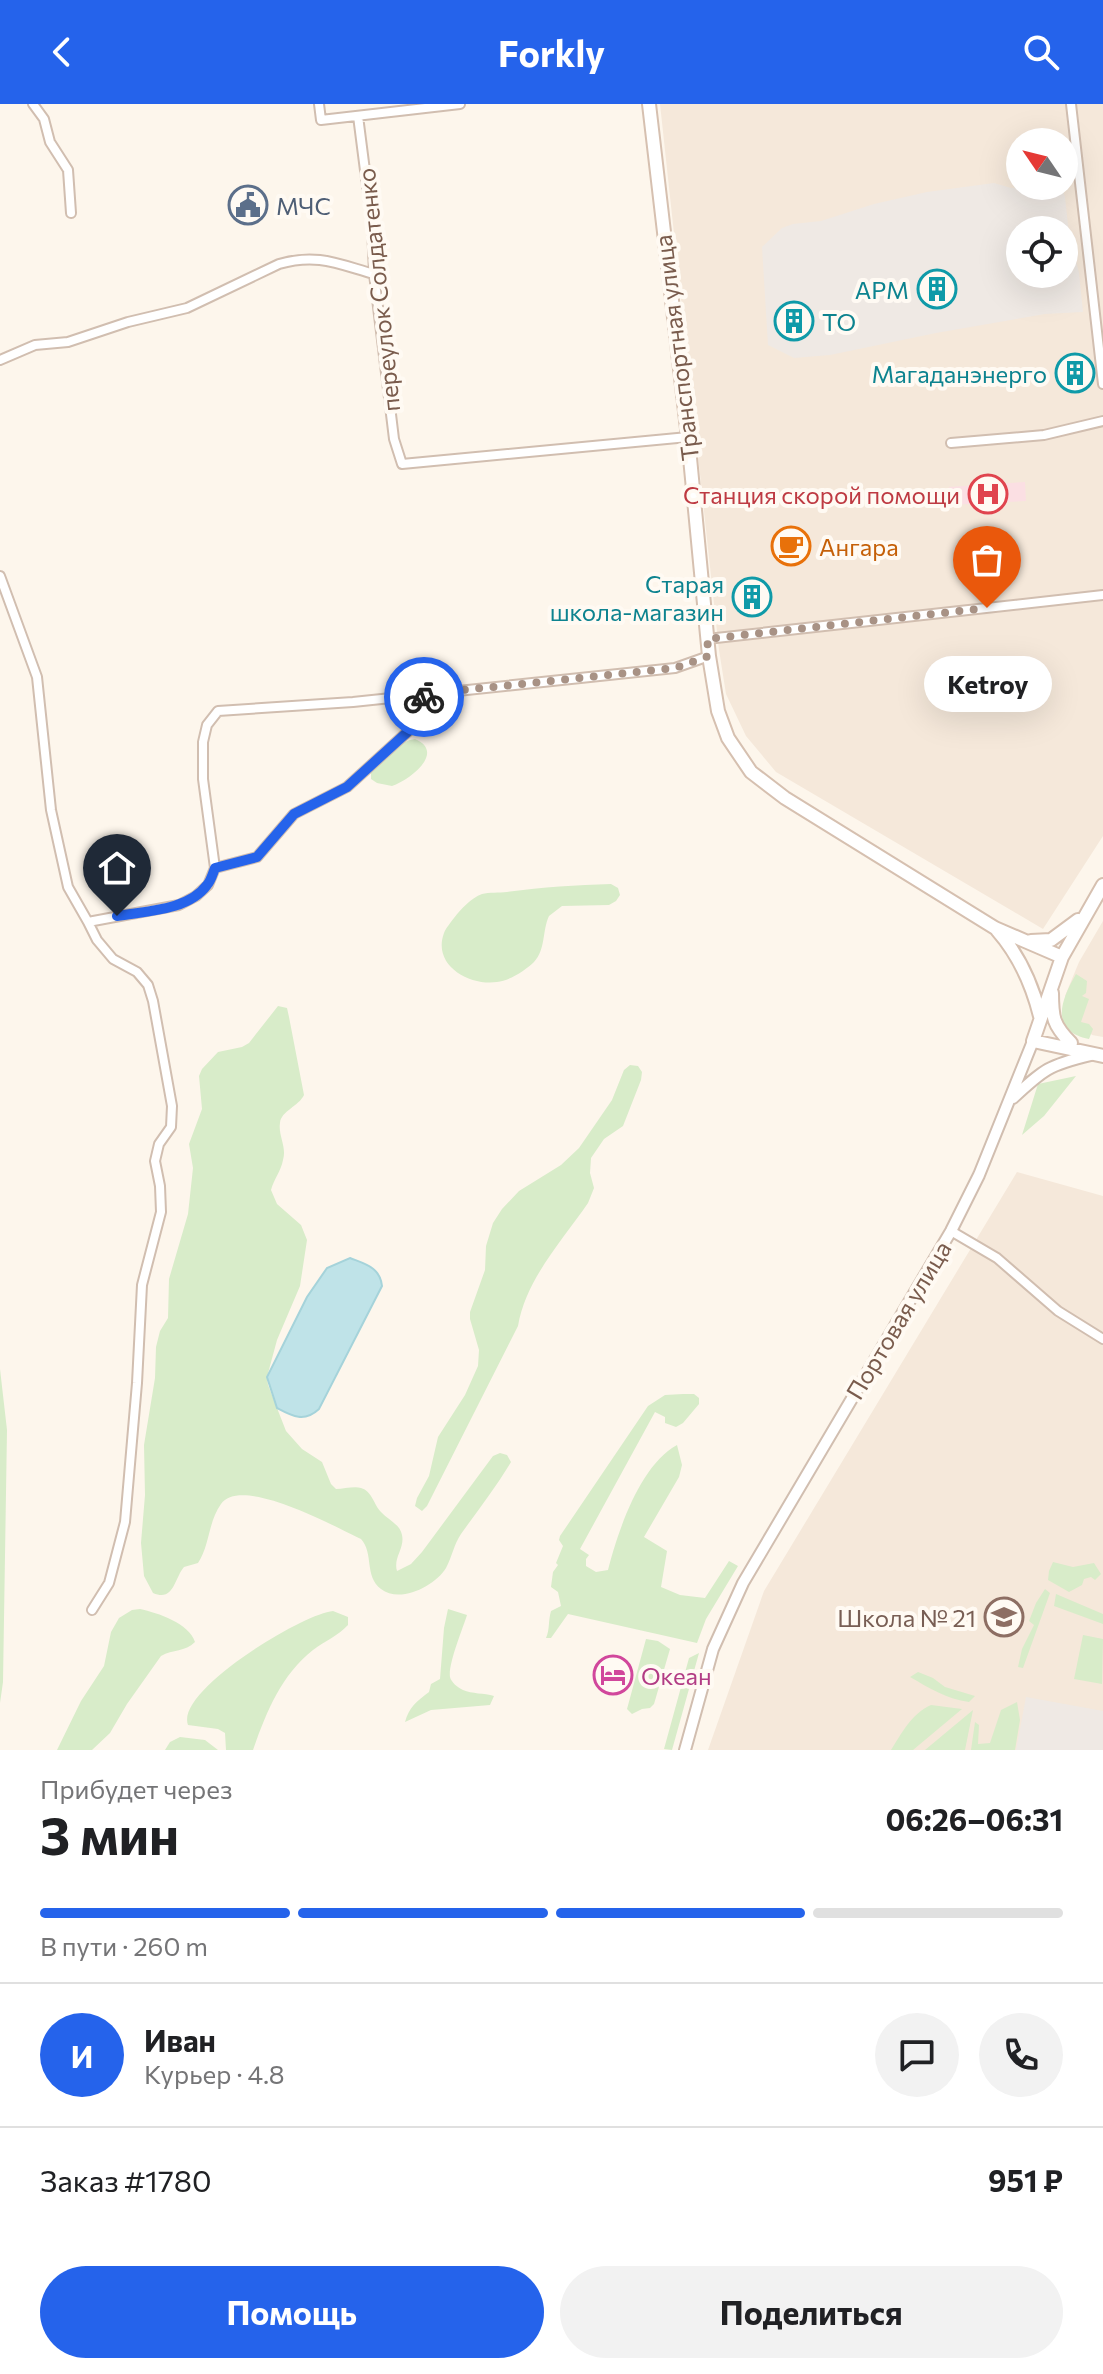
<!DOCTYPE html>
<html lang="ru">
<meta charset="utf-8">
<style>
body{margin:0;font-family:Commissioner,sans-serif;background:#f2f2f2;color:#202124;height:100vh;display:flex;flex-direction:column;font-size:30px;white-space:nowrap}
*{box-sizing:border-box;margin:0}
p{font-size:26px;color:#757577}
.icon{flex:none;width:44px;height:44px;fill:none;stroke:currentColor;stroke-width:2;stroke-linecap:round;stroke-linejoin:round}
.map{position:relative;height:1646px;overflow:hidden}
.panel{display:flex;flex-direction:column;background:#fff;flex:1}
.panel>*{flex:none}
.needle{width:52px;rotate:305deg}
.fabs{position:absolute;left:1006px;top:24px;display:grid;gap:16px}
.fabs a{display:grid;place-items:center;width:72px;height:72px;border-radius:50%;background:#fff;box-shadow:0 8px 32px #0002;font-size:40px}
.pin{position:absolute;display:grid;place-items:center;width:68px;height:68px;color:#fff;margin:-82px -34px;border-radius:50% 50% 50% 0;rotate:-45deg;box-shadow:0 0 8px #0007}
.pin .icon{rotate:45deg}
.courier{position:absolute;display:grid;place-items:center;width:80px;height:80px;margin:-40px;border:6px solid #2563eb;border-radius:50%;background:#fff;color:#222;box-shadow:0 2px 10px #0007}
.bubble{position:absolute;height:56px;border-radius:28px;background:#fff;box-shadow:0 8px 32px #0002;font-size:26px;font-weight:700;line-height:56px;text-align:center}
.summary em{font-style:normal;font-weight:700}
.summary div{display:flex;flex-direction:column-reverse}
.summary{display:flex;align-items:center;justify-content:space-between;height:136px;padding:0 40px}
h1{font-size:52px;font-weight:700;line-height:60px}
.bar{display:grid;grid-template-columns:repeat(4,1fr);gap:12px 8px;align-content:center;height:96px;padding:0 40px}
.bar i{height:10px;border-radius:6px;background:#e0e0e0}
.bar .current{background:#2563eb}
.bar p{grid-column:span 4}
.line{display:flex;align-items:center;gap:20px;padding:0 40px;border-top:2px solid #e0e0e0}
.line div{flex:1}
.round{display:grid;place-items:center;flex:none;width:84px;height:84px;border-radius:42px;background:#f2f2f2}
.button{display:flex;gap:16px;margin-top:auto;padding:16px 40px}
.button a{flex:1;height:92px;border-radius:48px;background:#2563eb;color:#fff;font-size:32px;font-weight:700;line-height:92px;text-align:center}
.button a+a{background:#f2f2f2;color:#202124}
header{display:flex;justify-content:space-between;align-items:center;height:104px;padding:0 40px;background:#2563eb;color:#fff;font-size:36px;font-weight:700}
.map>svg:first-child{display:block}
</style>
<header><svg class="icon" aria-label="back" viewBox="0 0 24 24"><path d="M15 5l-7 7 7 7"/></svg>Forkly<svg class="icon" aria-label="search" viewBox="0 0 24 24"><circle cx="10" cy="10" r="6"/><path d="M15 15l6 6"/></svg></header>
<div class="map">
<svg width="1103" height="1646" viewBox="0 0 1103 1646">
<rect width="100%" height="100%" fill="#fdf6ec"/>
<path fill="#f5e8da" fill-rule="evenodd" d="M660 0H1103V732L1043 825 776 668 746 632 726 590 719 546ZM1020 38H1064V82H1020ZM1020 126H1064V170H1020Z
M1103 817V933L1092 931 1075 913 1065 892 1079 858Z
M1017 1068 1103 1092V1646H708L764 1487Z"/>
<path fill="#efe9e4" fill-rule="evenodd" d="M994 79 1011 84 1061 82 1065 93 1069 130 1079 169 1083 208 1045 210 936 229 830 251 794 254 768 241 762 143 782 124 793 120 821 117 874 100 927 88ZM1020 126H1064V170H1020Z
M1026 1593 1103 1607V1646H1016Z"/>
<path fill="#fbdfe3" d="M1025 378 1026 397 950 401 949 383Z"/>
<path fill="#d8ecc9" d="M415 635C446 648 410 676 392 682L377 679 371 675V667C384 655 398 637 415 635Z
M611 780 618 784 620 791 616 797 609 801 562 802 549 812C542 827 546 845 534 858 526 866 509 877 497 878 469 882 432 861 444 829 446 824 451 818 454 814 461 805 471 794 482 790 489 788 499 789 507 788 542 783 576 781 611 780Z
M1076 870 1087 877 1086 889 1082 892 1089 895 1081 918 1089 920 1093 925 1089 935C1049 927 1061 896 1076 870Z
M278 902 287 904 289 913 304 991C299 1002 281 1007 280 1019 278 1031 287 1043 283 1056 281 1067 274 1075 271 1086L277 1100 301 1121 307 1136 300 1182 277 1236 267 1273 268 1281 286 1327 302 1345 322 1358 331 1380 336 1385C344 1385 354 1382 361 1384 372 1387 374 1401 381 1408 388 1416 400 1420 402 1431 405 1444 393 1454 397 1467L411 1460 422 1448 493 1352 500 1349 507 1351 511 1358C496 1383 478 1406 461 1430 454 1440 452 1453 446 1464 435 1482 400 1500 381 1485 364 1472 374 1449 361 1435 335 1423 242 1371 221 1400 208 1418 210 1441 198 1459L184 1463C174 1475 174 1498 153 1489L144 1472 141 1439 145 1391 144 1341 155 1274 156 1243 160 1227 168 1214 169 1175 188 1110 193 1064 189 1040 202 1005 199 972 202 965 218 948 242 943 249 939Z
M630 961 638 962 642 968 641 976 623 1022 604 1035 591 1054 590 1069 594 1084 588 1099C562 1137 526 1175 518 1222L427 1402 422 1407 415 1402 417 1394 429 1372 438 1333 465 1291 478 1262 479 1246 470 1215V1208L485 1166 486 1142 493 1119 502 1105 519 1087 561 1061 579 1044 612 996 624 966Z
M1076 972 1044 1012 1022 1031 1038 980Z
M0 1265 7 1326 3 1578 0 1599Z
M683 1290H694L699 1294V1300L683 1319 676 1323 665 1319V1313L655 1308 580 1445 589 1451 586 1455V1462L596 1468 608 1466C618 1427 640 1361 677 1341L682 1361 679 1373 644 1433 667 1447 661 1483 680 1491 705 1494 729 1457 738 1462 706 1515 697 1539 568 1510 551 1534H546C550 1525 548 1517 551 1507L561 1502 558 1488 551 1483 553 1468 558 1461 556 1459 563 1442 559 1436 560 1432 648 1302 665 1291Z
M1053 1458 1073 1463 1094 1459 1101 1470 1095 1476 1091 1473 1084 1475 1082 1481 1069 1488 1048 1476 1049 1467Z
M1045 1485 1050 1489 1023 1564 1018 1563 1022 1545 1034 1521 1029 1517 1036 1499Z
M1056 1490 1103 1510V1520L1054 1502Z
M140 1505C158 1509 189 1519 195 1538 185 1548 173 1545 161 1552L127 1600 110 1629 92 1646H57L81 1597 104 1562 111 1528 119 1514 132 1506Z
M448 1505 467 1511C463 1524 448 1560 450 1573 451 1578 458 1584 463 1586 472 1590 484 1589 494 1592L490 1601 431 1606 405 1618C409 1603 417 1597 429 1588L431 1580 440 1575 444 1524Z
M333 1507 348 1513V1521C338 1532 325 1537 313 1546 281 1571 266 1609 253 1646H226L225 1629 218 1625 188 1621C175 1587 302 1510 333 1507Z
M1083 1531 1103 1535 1102 1580 1074 1575Z
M646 1535 658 1537 670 1545 654 1600 650 1604 642 1605 632 1610 627 1605Z
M699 1549 672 1646 664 1645 689 1554Z
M918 1568 933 1574 945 1583 975 1592 969 1598C947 1595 929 1584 910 1573Z
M1017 1598 1020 1616 1015 1646H971L975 1618 979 1621 978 1640 990 1639 1001 1606Z
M931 1601 962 1605 913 1646H891C902 1629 911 1610 931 1601Z
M973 1606 965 1646H925Z
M180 1633 205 1636 218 1646H165L170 1638Z"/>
<path fill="#bfe3e8" stroke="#a5d3da" stroke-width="2" d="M350 1154C365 1160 380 1163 382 1182L319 1305C304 1319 292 1312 277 1304L267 1273 307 1193 327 1164Z"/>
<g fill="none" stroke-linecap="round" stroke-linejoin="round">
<g stroke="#d1beb0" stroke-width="12">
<path id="minor" d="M33 0 44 15 50 38 68 66 71 109
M319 0 321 16 460 0
M1071 0 1103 280
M358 12 372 121 374 170 394 335 402 360 688 333
M0 256 35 241 68 238 128 218 187 204 279 160C317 149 338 160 374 170
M951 339 1044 331 1103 317
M0 472 37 573 51 706 68 783 88 818 179 801 196 792 208 781 215 764 203 675V638L207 621 218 607 353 598 675 564 709 552
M707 535 1103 491
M215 764 257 753 294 710 347 683 414 622 425 590
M88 818 97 836 113 855 137 868 148 881 153 897 172 1002 171 1023 159 1040 155 1057 160 1082 161 1108 142 1181 137 1279 125 1418 109 1479 92 1506
M951 1127 997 1154 1058 1207 1103 1235"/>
</g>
<g stroke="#d1beb0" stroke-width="14">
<path id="tertiary" d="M1013 994C1044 965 1049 961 1091 951
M685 1646 713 1545 743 1479 951 1127 979 1071 1033 937"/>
</g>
<g stroke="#d6c0b0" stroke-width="16">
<path id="secondary" d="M649 0 688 333 709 552 718 607 728 634 751 668 785 694 995 824 1062 853
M1103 781 1062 853 1033 937 1103 952
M997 826C1019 851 1032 880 1040 912
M1031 837 1051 836 1078 816
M1052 889C1052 913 1053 921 1071 939"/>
</g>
<use href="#minor" stroke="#fff" stroke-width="8"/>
<use href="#tertiary" stroke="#fff" stroke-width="10"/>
<use href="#secondary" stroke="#fff" stroke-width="12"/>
</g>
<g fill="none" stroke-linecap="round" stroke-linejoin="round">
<path stroke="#a89285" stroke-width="8" stroke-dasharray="0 14.4" d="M424 593 425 590 675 564 709 552 707 535 987 504"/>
<path stroke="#2563eb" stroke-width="10" d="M117 812C145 807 188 807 207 781 211 777 213 769 215 764L257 753 294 710 347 683 414 622 424 593"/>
</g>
<defs>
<g id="civic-ring" transform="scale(2)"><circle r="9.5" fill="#fffaf3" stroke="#5c6f8a" stroke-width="1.5"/><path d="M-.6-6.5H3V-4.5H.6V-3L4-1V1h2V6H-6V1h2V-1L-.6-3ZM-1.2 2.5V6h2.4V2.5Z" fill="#5c6f8a"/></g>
<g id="building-ring" transform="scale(2)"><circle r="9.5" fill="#fffaf3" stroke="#0f9aa8" stroke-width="1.5"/><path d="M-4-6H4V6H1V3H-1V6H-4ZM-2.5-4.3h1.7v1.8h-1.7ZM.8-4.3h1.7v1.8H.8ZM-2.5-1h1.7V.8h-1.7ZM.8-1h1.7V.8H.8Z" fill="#0f9aa8"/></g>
<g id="hospital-ring" transform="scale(2)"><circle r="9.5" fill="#fffaf3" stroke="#e0444e" stroke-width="1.5"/><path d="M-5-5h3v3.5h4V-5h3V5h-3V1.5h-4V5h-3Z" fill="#e0444e"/></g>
<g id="cafe-ring" transform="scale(2)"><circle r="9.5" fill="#fffaf3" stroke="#e8710a" stroke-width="1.5"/><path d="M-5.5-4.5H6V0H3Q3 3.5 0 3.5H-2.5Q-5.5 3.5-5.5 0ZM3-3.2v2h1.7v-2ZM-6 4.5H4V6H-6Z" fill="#e8710a"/></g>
<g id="school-ring" transform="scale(2)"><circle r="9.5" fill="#fffaf3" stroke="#8d6e63" stroke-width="1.5"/><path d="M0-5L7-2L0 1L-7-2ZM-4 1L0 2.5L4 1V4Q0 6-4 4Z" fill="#8d6e63"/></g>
<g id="hotel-ring" transform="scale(2)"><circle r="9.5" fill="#fffaf3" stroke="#d1479c" stroke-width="1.5"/><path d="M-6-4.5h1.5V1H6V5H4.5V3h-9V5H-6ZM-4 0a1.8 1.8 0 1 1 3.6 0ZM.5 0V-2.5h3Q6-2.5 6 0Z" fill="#d1479c"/></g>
</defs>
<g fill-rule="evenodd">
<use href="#civic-ring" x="248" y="101"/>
<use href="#building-ring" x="937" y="185"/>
<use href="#building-ring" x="794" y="217"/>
<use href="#building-ring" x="1075" y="269"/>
<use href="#hospital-ring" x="988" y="390"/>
<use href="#cafe-ring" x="791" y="442"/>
<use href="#building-ring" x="752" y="493"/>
<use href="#school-ring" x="1004" y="1513"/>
<use href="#hotel-ring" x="613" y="1571"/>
</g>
<g text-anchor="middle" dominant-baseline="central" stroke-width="8" stroke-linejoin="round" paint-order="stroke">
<g font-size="24" fill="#4e5e75" stroke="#fffaf3" text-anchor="start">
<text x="276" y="101">МЧС</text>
</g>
<g font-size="24" fill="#0d838f" stroke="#fffaf3" text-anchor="end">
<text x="909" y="185">АРМ</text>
<text x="822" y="217" text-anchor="start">ТО</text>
<text x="1047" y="269">Магаданэнерго</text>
<text x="724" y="479">Старая<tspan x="724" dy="28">школа-магазин</tspan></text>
</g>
<g font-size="24" fill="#7a5c4d" stroke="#fffaf3">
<text transform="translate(378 186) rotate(-96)">переулок Солдатенко</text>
<text transform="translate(676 244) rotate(-97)">Транспортная улица</text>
<text transform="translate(898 1216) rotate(-59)">Портовая улица</text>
</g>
<g font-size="24" fill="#be3a42" stroke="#fffaf3" text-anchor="end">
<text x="960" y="390">Станция скорой помощи</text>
</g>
<g font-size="24" fill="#c56008" stroke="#fffaf3" text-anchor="start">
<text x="819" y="442">Ангара</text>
</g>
<g font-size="24" fill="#785e54" stroke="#fffaf3" text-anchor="end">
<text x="976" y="1513">Школа № 21</text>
</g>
<g font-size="24" fill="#b23c85" stroke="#fffaf3" text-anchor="start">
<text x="641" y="1571">Океан</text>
</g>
</g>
</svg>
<div class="fabs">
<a><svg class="needle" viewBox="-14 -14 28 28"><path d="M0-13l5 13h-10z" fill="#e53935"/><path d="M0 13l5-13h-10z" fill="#757577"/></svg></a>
<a><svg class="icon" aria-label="locate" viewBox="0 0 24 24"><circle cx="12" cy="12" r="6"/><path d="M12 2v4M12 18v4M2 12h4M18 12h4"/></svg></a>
</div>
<div class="pin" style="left:987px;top:504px;background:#ea580c"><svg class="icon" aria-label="bag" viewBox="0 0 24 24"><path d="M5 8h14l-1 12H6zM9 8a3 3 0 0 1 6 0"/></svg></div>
<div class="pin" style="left:117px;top:812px;background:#1f2937"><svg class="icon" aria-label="home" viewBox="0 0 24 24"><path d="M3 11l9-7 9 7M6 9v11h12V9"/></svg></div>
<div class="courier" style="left:424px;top:593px"><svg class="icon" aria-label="bike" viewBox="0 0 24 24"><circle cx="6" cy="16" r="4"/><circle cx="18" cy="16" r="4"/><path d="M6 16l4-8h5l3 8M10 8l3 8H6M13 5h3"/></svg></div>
<div class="bubble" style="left:924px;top:552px;width:128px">Ketroy</div>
</div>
<section class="panel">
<div class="summary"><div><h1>3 мин</h1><p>Прибудет через</p></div><em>06:26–06:31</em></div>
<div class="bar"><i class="current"></i><i class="current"></i><i class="current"></i><i></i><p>В пути · 260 m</p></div>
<div class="line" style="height:144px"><b class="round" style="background:#2563eb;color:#fff">И</b><div><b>Иван</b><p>Курьер · 4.8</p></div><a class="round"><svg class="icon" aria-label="chat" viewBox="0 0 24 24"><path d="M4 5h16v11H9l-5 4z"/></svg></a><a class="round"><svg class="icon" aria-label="phone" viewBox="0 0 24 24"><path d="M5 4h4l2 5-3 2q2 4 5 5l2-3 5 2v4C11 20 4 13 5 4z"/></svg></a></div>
<div class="line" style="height:104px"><div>Заказ #1780</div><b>951 ₽</b></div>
<div class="button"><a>Помощь</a><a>Поделиться</a></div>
</section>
